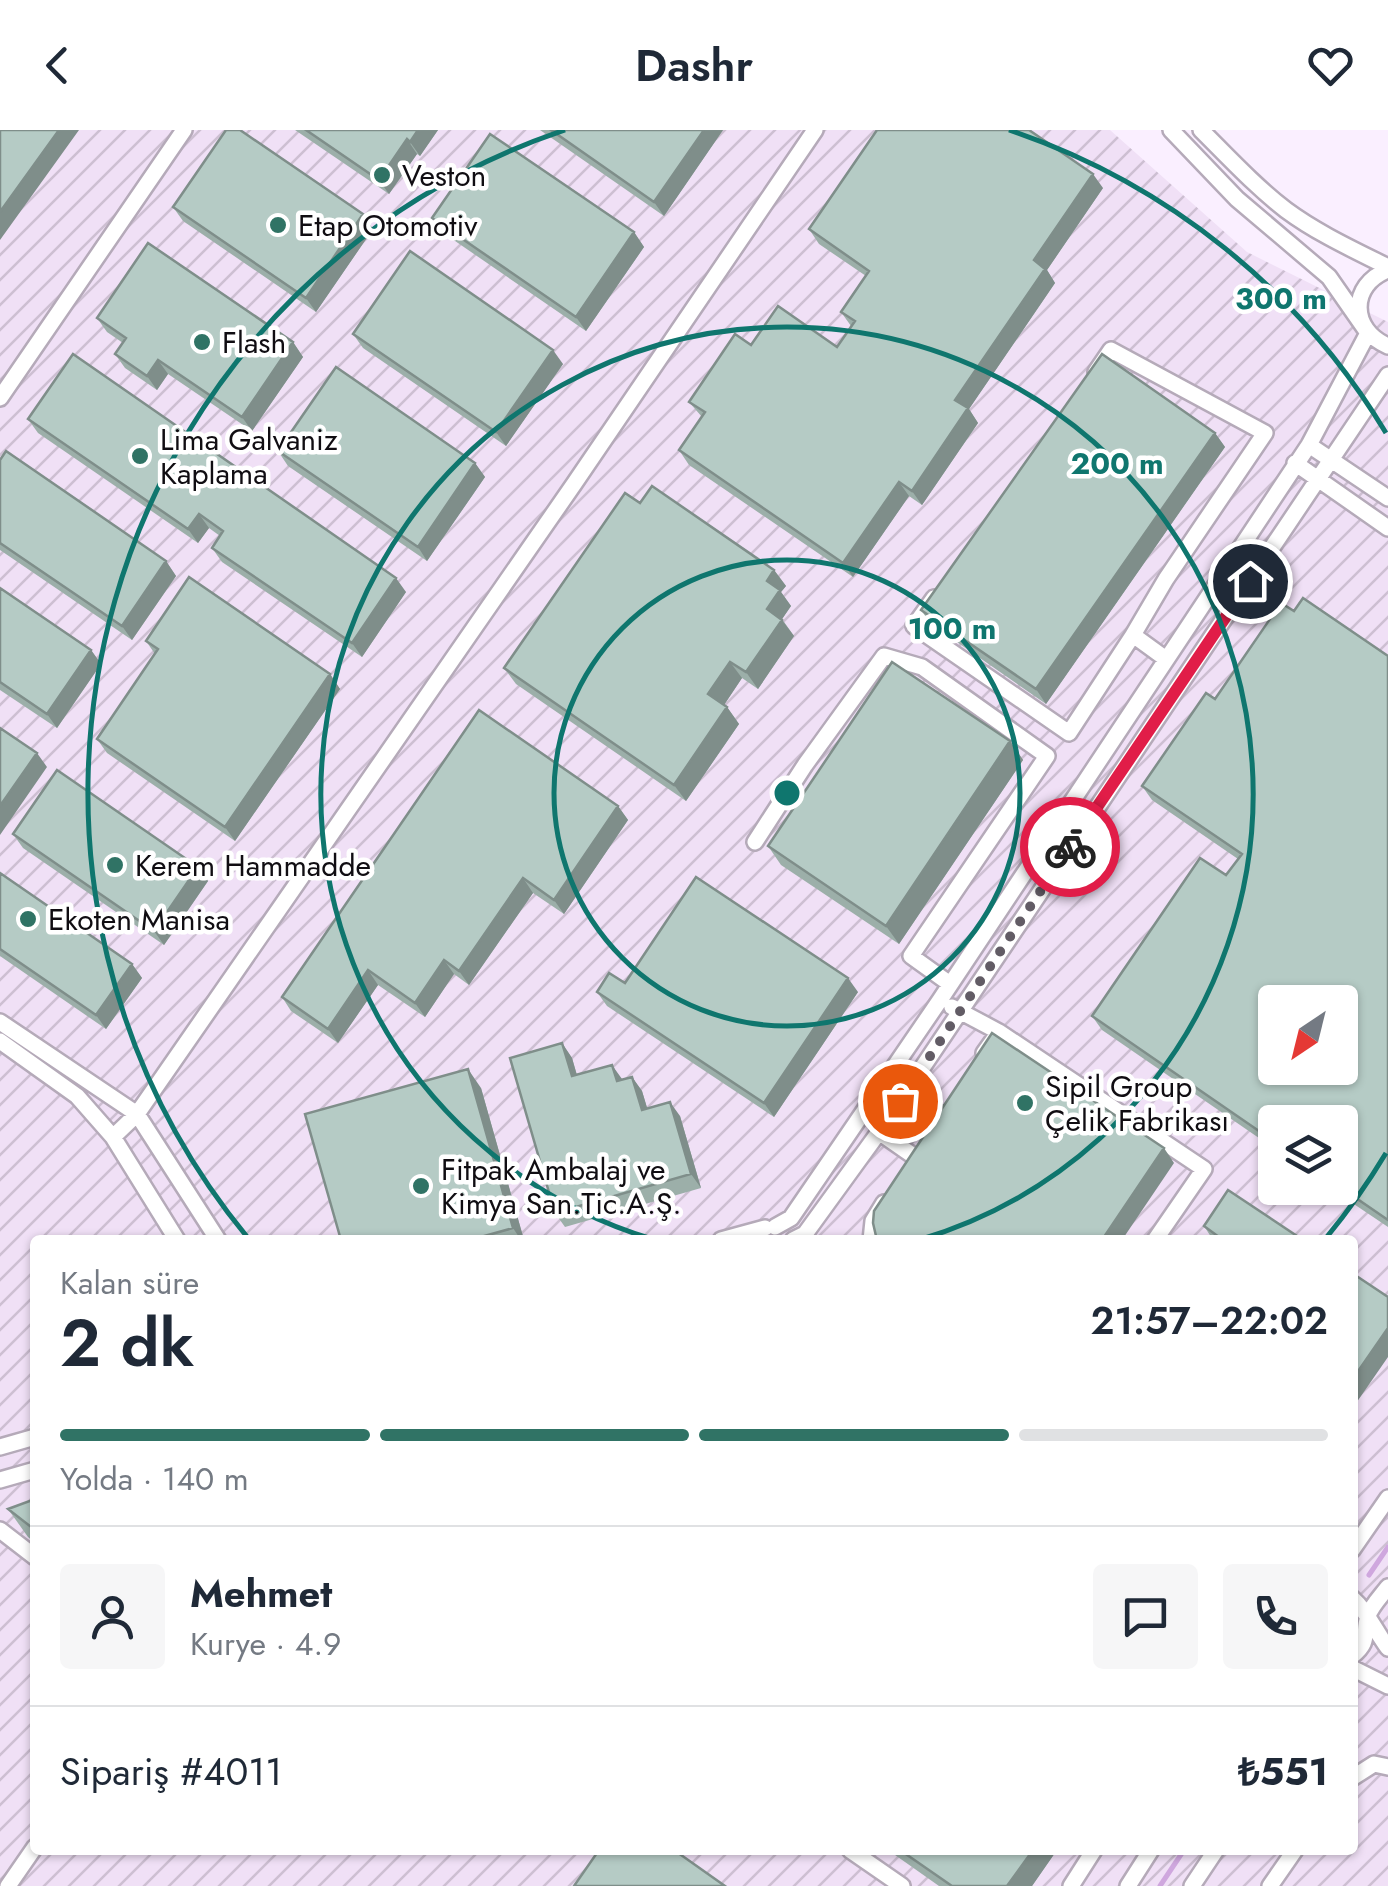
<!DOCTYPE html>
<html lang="tr">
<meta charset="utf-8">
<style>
body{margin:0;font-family:Jost,sans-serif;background:#f6f6f7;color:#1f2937;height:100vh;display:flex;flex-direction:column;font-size:38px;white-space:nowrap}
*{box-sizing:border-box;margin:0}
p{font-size:32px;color:#747a83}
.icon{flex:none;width:55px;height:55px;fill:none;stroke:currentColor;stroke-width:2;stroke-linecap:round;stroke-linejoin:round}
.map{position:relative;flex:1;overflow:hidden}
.sheet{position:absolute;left:30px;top:1105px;width:1328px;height:620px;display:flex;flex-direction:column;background:#fff;border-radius:10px;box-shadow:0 2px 8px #0004}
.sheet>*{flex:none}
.needle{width:65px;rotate:215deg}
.tools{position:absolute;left:1258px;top:855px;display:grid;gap:20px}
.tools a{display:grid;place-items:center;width:100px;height:100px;border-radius:10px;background:#fff;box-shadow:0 2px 8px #0004;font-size:50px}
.pin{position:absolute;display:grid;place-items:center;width:85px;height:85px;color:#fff;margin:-42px;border:5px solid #fff;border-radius:50%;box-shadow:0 2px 10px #0007}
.courier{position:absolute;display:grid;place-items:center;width:100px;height:100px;margin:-50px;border:8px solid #e11d48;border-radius:50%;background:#fff;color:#222;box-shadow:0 2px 12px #0007}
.overview em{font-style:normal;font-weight:600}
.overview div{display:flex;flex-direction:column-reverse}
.overview{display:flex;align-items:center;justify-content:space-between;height:170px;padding:0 30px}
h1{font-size:65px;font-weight:600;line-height:75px}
.bar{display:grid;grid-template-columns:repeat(4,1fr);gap:15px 10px;align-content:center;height:120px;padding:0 30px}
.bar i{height:12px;border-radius:8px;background:#e0e1e3}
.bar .on{background:#307365}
.bar p{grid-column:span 4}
.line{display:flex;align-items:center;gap:25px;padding:0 30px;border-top:2px solid #e0e1e3}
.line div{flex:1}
.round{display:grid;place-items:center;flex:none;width:105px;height:105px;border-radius:10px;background:#f6f6f7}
header{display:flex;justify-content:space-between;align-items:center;height:130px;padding:0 30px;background:#fff;font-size:45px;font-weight:600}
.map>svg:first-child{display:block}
</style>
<header><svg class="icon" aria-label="back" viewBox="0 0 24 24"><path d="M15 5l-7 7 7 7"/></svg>Dashr<svg class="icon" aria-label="heart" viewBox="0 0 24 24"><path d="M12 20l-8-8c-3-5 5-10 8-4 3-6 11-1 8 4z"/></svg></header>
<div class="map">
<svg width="1388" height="1756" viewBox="0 0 1388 1756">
<defs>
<pattern id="industrial-furrows" width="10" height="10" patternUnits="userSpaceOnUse" patternTransform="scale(2.5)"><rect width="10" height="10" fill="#f0e0f6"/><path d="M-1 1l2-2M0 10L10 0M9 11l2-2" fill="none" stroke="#cdbfd2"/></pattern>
</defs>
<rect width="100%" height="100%" fill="#faefff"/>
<path fill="url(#industrial-furrows)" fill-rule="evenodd" d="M0 0H1110L1247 122 1388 192V1756H0ZM1275 872H1340V938H1275ZM1275 992H1340V1058H1275ZM35 1110H1352V1720H35Z"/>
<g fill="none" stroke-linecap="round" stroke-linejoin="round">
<path stroke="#cfa7de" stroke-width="5" d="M1369 1445 1388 1417
M1160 1756 1184 1720"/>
<g stroke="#b5aab9" stroke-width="20">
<path id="minor" d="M1201 0C1229 28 1255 56 1286 80 1317 103 1354 120 1388 137
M1388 140C1349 155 1350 200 1388 216
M1096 242 1111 220 1265 303 1166 449 1133 505
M0 268 184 0
M1309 315 1388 368
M1295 333 1388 398
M934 468 914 496 1069 603 1133 505 1166 529
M755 712 805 635 884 526 922 537 1047 626 911 826 950 854
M952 877 999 902
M0 892 137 984 218 1110
M0 911 77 966 113 1007 177 1110
M984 923 999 902 1204 1039 1155 1110
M901 971 936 995 944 984
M879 1002 915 1027
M113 1007 137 984 574 354 815 0
M775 1097 791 1088 940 870 1309 315 1368 203 1329 147 1237 69 1171 0
M721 1110 765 1098
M793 1110 805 1104 879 1002 1388 245
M871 1110 873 1091 884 1073
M0 1317 35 1307
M0 1350 35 1340
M0 1400 35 1427
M1352 1420 1388 1368
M1352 1468C1367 1481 1376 1502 1388 1518
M1352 1526C1371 1511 1362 1504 1368 1486 1371 1476 1382 1465 1388 1457
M1352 1538 1388 1556
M1352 1648 1374 1634 1388 1637
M850 1720 902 1756
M8 1756 35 1717
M1071 1756 1094 1720
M1128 1756 1151 1720
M1192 1756 1216 1720
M1270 1756 1295 1720"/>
</g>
<use href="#minor" stroke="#fff" stroke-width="15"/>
</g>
<path fill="#9cafa9" d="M295 0H438L420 26 417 24 389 64Z
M540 0H723L664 86Z
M1103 58 1047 140 1055 153 969 279 978 293 922 375 909 366 853 447 689 335 679 320 702 287 689 272 751 215 837 217 851 196 841 182 866 146 819 114 809 99Z
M173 77 373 99 316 182 183 91Z
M432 88 634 102 644 117 586 201 442 102Z
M97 188 293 212 303 227 252 301 168 244 157 260 125 238 115 224 123 213 107 202Z
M353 204 563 234 506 316 363 218Z
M28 289 406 462 362 527 222 432 212 418 220 406 209 398 198 413 38 303Z
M1215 303 1225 317 1046 574 931 494 921 480Z
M278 321 475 333 485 347 427 431 288 336Z
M0 330 166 431 176 446 132 510 0 420Z
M640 373 774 440 786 456 781 462 791 476 782 489 794 506 758 559 742 548 724 575 727 577 739 594 686 671 516 554 504 538Z
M0 458 91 520 101 534 57 598 0 560Z
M1294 481 1388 526V1097L1330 1058H1340L1275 992V1019L1102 900 1092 886 1226 745 1238 729 1152 670 1142 656 1215 569Z
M146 511 330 544 340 559 235 711 107 623 97 609 155 524Z
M1010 611 1023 630 899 814 781 735 768 716Z
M618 676 628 690 564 784 533 763 469 855 454 844 425 887 378 855 338 913 291 881 282 867Z
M13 704 208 751 164 815 23 718Z
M0 743 132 834 142 848 106 899 0 826Z
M597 862H858L774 987 607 876Z
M562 913 572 928 577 945 622 950 632 947 642 961 647 978 680 986 701 1058 565 1097 555 1083Z
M481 958 524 1110H341Z
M1204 1096 1303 1110H1213Z
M35 1369V1413L28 1407 8 1379Z
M888 1720H1057L1032 1756H939Z"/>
<path fill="#7f8e8a" d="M59 0H79L0 110V82Z
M418 0H438L420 26 410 12Z
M704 0H723L664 86 654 72Z
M407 9 417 24 389 64 379 50Z
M1093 44 1103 58 1047 140 1055 153 969 279 978 293 922 375 912 361 955 270 1034 130Z
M363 84 373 99 316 182 306 168Z
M634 102 644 117 586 201 576 187Z
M293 212 303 227 252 301 242 287Z
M553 220 563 234 506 316 496 302Z
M158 230 168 244 157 260 147 246Z
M1215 303 1225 317 1046 574 1036 559Z
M475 333 485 347 427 431 418 417Z
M899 352 909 366 853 447 843 433Z
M199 384 209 398 198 413 188 399Z
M166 431 176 446 132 510 122 496Z
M774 440 786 456 781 462 791 476 778 495 767 479V451Z
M396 448 406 462 362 527 352 513Z
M782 490 794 506 758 559 746 542Z
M91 520 101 534 57 598 47 584Z
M730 532 742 548 720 581 708 564Z
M330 544 340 559 235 711 225 697Z
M727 577 739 594 686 671 674 655Z
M1010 611 1023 630 899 814 886 796Z
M37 623 47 637 0 705V676Z
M618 676 628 690 564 784 554 770Z
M198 737 208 751 164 815 154 801Z
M523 748 533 763 469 855 459 841Z
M444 830 454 844 425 887 415 873Z
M132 834 142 848 106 899 96 885Z
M368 840 378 855 338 913 328 899Z
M848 848 858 862 774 987 764 973Z
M562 913 572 928 581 960 572 946Z
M612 935 622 949 627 966 617 951Z
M468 939 481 958 524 1110H521L513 1098Z
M632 947 642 961 652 994 642 980Z
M670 972 680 986 701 1058 691 1044Z
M1164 1018 1174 1033 1122 1110H1102Z
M1388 1198V1227L1352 1279V1250Z
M1033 1720H1057L1032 1756H1007Z"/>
<path fill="#b5cbc5" stroke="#7f8e8a" stroke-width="2.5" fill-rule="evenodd" d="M0 0H59L0 82Z
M226 0H240L363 84 306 168 173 77Z
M306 0H418L410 12 407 9 379 50Z
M551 0H704L654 72Z
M877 0H1029L1093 44 1034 130 1045 139 955 270 968 278 912 361 899 352 843 433 679 320 705 282 689 272 735 204 751 215 778 176 837 217 855 191 841 182 869 141 809 99Z
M490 4 634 102 576 187 432 88Z
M148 113 293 212 242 287 158 230 147 246 115 224 126 208 97 188Z
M410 121 553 220 496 302 353 204Z
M73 224 396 448 352 513 212 418 223 401 199 384 188 399 28 289Z
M1102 224 1215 303 1036 559 921 480Z
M336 237 475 333 418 417 278 321Z
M6 321 166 431 122 496 0 413V330Z
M652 356 774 440 767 451 780 460 767 479 782 490 746 542 730 532 708 564 727 577 674 655 504 538 625 363 640 373Z
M189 447 330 544 225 697 97 609 158 519 146 511Z
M0 458 91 520 47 584 0 552Z
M1303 468 1388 526V1090L1340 1057V992H1275V1012L1092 886 1200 728 1226 745 1242 724 1142 656 1206 563 1215 569 1281 473 1294 481ZM1275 872H1340V938H1275Z
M892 532 1010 611 886 796 768 716Z
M479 580 618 676 554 770 523 748 459 841 444 830 415 873 368 840 328 899 282 867Z
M0 598 37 623 0 676Z
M57 640 198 737 154 801 13 704Z
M0 743 132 834 96 885 0 819Z
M696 747 848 848 764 973 597 862 609 843 625 853Z
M992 903 1164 1018 1102 1110H882L876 1106 873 1093 874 1081Z
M562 913 572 946 612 935 617 951 632 947 642 980 670 972 691 1044 555 1083 510 928Z
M468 939 513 1098 470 1110H341L305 984Z
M1228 1060 1303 1110H1217L1219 1107 1204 1096Z
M1352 1143 1388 1167V1198L1352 1250Z
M35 1369V1400L8 1379Z
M599 1720H674L725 1756H574Z
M900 1720H1033L1007 1756H952Z"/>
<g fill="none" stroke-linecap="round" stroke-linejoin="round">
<path stroke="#625c65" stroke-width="10" stroke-dasharray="0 18" d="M900 971 1070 717"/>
<path stroke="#e11d48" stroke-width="12" d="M1070 717 1250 451"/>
</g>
<g fill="none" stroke="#0f766e" stroke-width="5">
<circle cx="787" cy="663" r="233"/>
<path d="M655 1110A466 466 0 1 1 919 1110"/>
<path d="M1386 1023A699 699 0 0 1 1326 1108M248 1108A699 699 0 0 1 565 0M1009 0A699 699 0 0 1 1386 303"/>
</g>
<g fill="#307365" stroke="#fff" stroke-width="4">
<circle cx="382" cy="45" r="10"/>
<circle cx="278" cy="95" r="10"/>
<circle cx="202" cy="212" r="10"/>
<circle cx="140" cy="326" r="10"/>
<circle cx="115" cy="735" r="10"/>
<circle cx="28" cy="789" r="10"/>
<circle cx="1025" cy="973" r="10"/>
<circle cx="421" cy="1056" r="10"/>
</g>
<g text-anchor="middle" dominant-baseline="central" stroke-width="9" stroke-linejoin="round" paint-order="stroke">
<g font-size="30" fill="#100d12" stroke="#fff" text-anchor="start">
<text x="402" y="45">Veston</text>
<text x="298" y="95">Etap Otomotiv</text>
<text x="222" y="212">Flash</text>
<text x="160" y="309">Lima Galvaniz<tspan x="160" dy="34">Kaplama</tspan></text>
<text x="135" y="735">Kerem Hammadde</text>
<text x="48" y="789">Ekoten Manisa</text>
<text x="1045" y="956">Sipil Group<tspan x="1045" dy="34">Çelik Fabrikası</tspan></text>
<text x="441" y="1039">Fitpak Ambalaj ve<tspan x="441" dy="34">Kimya San.Tic.A.Ş.</tspan></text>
</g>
</g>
<circle cx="787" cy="663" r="15" fill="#0f766e" stroke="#fff" stroke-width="5"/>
<g font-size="30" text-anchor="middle" font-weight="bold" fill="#0f766e" stroke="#fff" stroke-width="9" stroke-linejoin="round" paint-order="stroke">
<text x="1281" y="179">300 m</text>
<text x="1117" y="344">200 m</text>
<text x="952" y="509">100 m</text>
</g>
</svg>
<div class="tools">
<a><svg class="needle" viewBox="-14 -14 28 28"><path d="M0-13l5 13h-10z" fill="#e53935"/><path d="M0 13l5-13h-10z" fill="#747a83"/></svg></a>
<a><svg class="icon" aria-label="layers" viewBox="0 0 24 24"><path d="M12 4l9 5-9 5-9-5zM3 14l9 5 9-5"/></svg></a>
</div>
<div class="pin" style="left:900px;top:971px;background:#ea580c"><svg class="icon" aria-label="bag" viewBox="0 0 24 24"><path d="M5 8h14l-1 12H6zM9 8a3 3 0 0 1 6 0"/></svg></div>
<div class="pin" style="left:1250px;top:451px;background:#1f2937"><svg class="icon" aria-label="home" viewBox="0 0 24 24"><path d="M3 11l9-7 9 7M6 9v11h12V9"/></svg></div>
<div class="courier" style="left:1070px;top:717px"><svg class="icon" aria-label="bike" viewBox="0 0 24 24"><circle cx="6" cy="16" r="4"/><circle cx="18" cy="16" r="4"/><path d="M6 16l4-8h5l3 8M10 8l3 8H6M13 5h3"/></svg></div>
<section class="sheet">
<div class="overview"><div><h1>2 dk</h1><p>Kalan süre</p></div><em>21:57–22:02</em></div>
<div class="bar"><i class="on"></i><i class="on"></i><i class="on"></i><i></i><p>Yolda · 140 m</p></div>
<div class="line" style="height:180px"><a class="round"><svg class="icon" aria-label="person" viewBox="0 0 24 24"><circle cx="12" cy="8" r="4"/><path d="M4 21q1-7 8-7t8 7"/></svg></a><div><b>Mehmet</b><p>Kurye · 4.9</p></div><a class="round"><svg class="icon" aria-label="chat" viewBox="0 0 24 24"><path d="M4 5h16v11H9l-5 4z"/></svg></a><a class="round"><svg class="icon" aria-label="phone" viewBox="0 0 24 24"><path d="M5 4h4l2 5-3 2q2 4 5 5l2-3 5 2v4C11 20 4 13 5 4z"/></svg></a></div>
<div class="line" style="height:130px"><div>Sipariş #4011</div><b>₺551</b></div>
</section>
</div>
